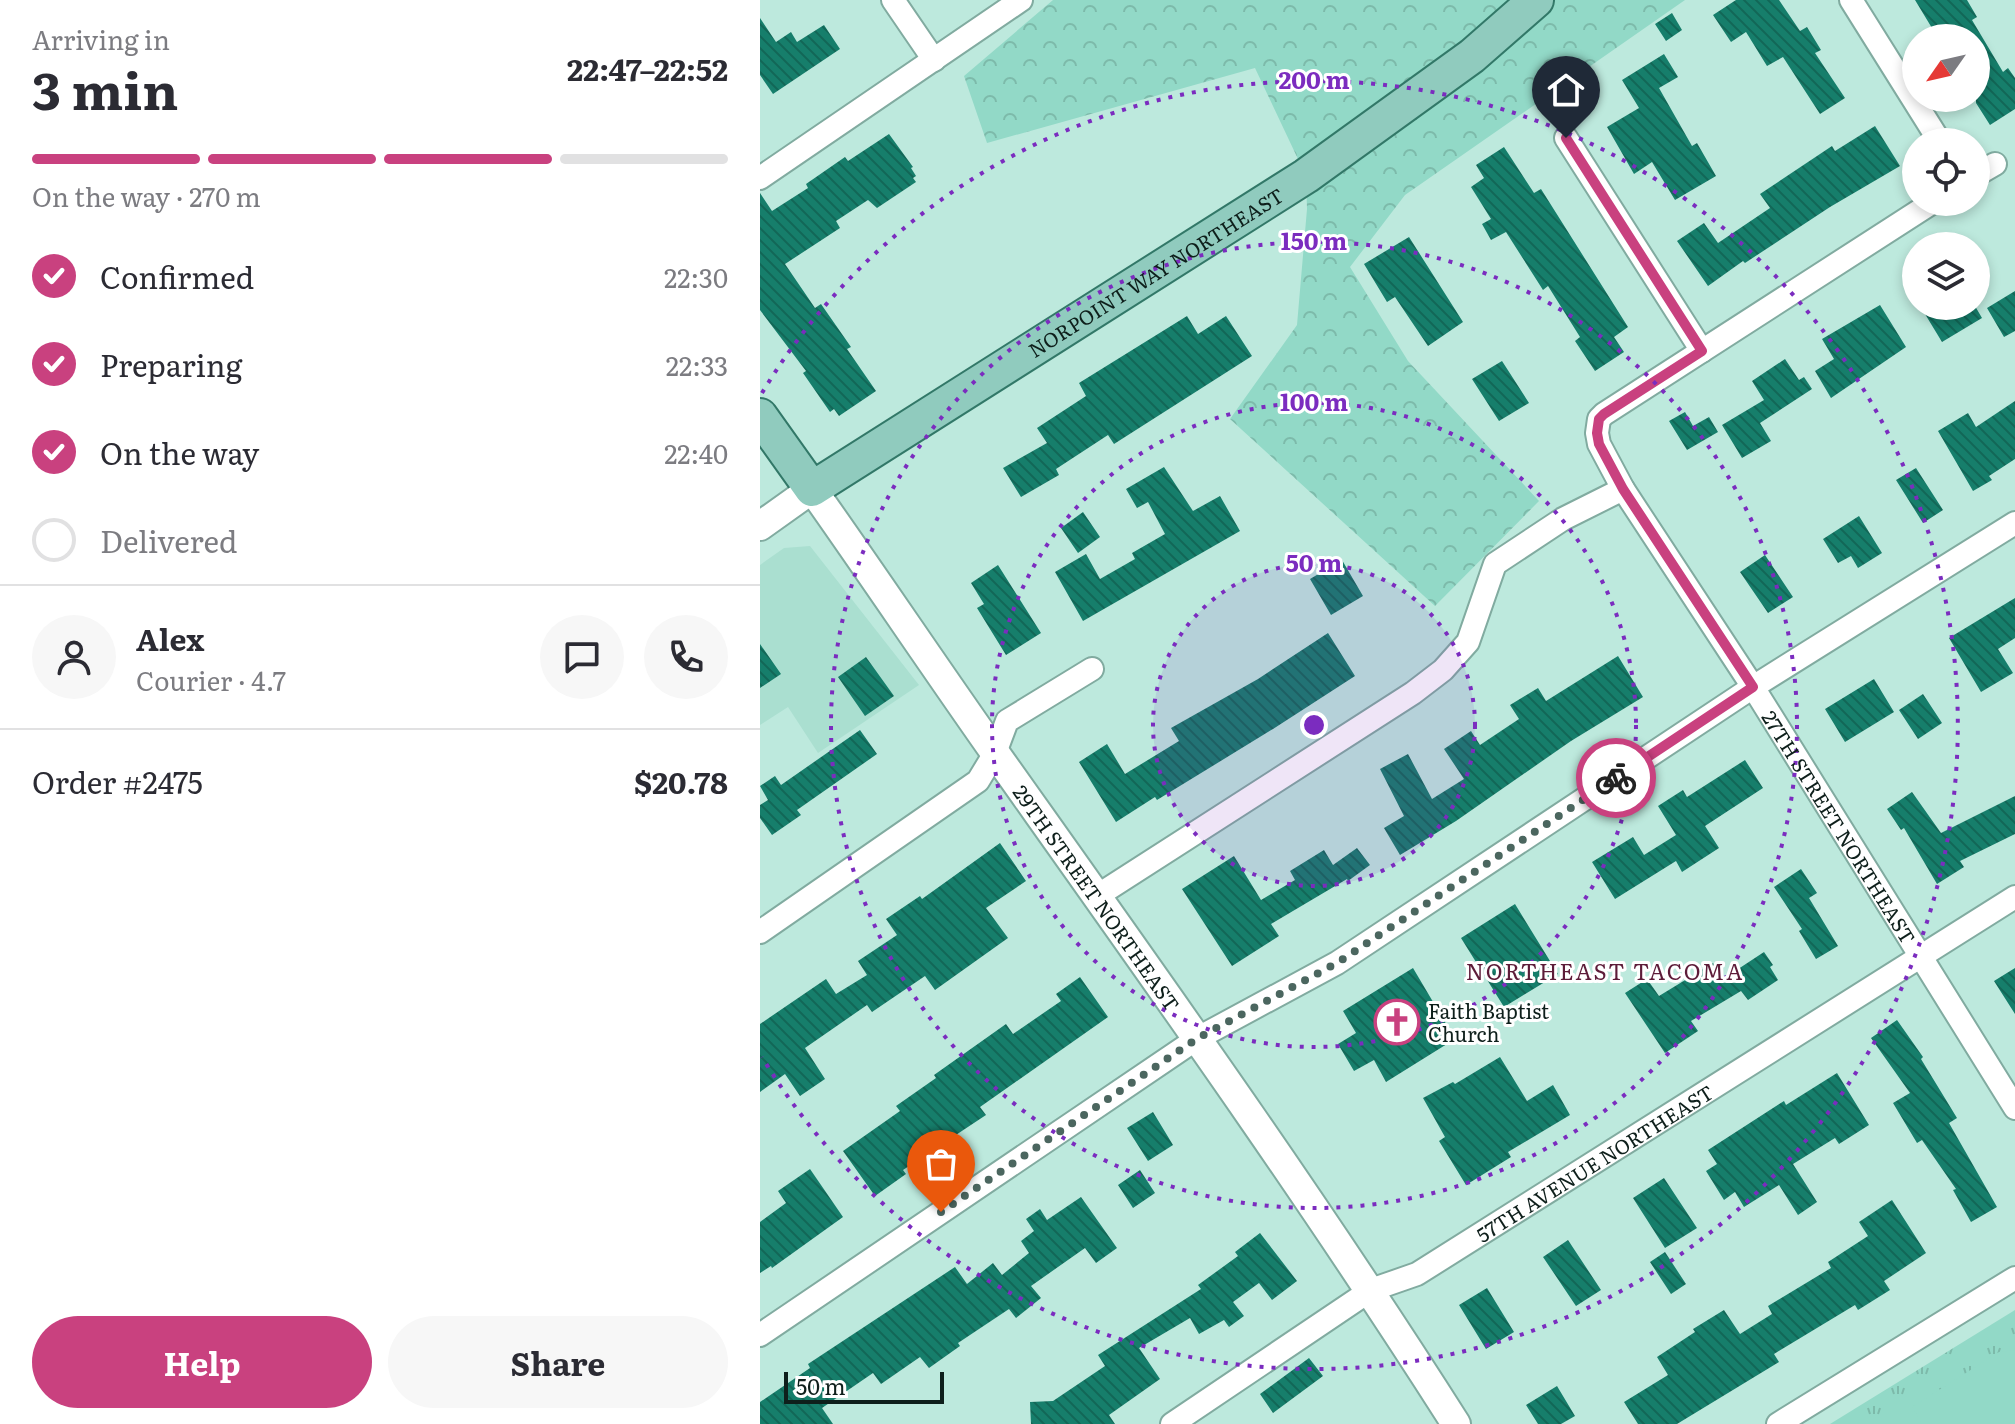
<!DOCTYPE html>
<meta charset="utf-8">
<style>
body{margin:0;font-family:Literata,serif;background:#f7f7f7;color:#2b2b33;height:100vh;display:flex;flex-direction:column;font-size:30px;white-space:nowrap}
*{box-sizing:border-box;margin:0}
p{font-size:26px;color:#7c7c81}
.icon{flex:none;width:44px;height:44px;fill:none;stroke:currentColor;stroke-width:2;stroke-linecap:round;stroke-linejoin:round}
.map{position:relative;flex:1;overflow:hidden}
.side{display:flex;flex-direction:column;background:#fff;width:760px}
.side>*{flex:none}
.needle{width:52px;rotate:236deg}
.tools{position:absolute;left:1142px;top:24px;display:grid;gap:16px}
.tools a{display:grid;place-items:center;width:88px;height:88px;border-radius:50%;background:#fff;box-shadow:0 4px 12px #0003;font-size:40px}
.scale{position:absolute;left:24px;bottom:20px;width:160px;box-sizing:border-box;padding-left:8px;border:4px solid #0e1f1b;border-top:0;font-size:22px;line-height:28px;white-space:nowrap;color:#0e1f1b;-webkit-text-stroke:6px #fff;paint-order:stroke}
.pin{position:absolute;display:grid;place-items:center;width:68px;height:68px;color:#fff;margin:-82px -34px;border-radius:50% 50% 50% 0;rotate:-45deg;box-shadow:0 0 8px #0007}
.pin .icon{rotate:45deg}
.courier{position:absolute;display:grid;place-items:center;width:80px;height:80px;margin:-40px;border:6px solid #c9417f;border-radius:50%;background:#fff;color:#222;box-shadow:0 2px 10px #0007}
.head em{font-style:normal;font-weight:700}
.head div{display:flex;flex-direction:column-reverse}
.head{display:flex;align-items:center;justify-content:space-between;height:136px;padding:0 32px}
h1{font-size:52px;font-weight:700;line-height:60px}
.bar{display:grid;grid-template-columns:repeat(4,1fr);gap:12px 8px;align-content:center;height:96px;padding:0 32px}
.bar i{height:10px;border-radius:6px;background:#e1e1e2}
.bar .active{background:#c9417f}
.bar p{grid-column:span 4}
.line{display:flex;align-items:center;gap:20px;padding:0 32px;border-top:2px solid #e1e1e2}
.line div{flex:1}
.round{display:grid;place-items:center;flex:none;width:84px;height:84px;border-radius:42px;background:#f7f7f7}
ol{padding:0 32px;list-style:none}
li{display:flex;align-items:center;gap:24px;height:88px}
li p{margin-inline-start:auto}
li .icon{padding:8px;border-radius:50%;background:#c9417f;color:#fff;stroke-width:4}
li:last-child{color:#7c7c81}
li i{width:44px;height:44px;border:4px solid #e1e1e2;border-radius:50%}
.cta{display:flex;gap:16px;margin-top:auto;padding:16px 32px}
.cta a{flex:1;height:92px;border-radius:48px;background:#c9417f;color:#fff;font-size:32px;font-weight:700;line-height:92px;text-align:center}
.cta a+a{background:#f7f7f7;color:#2b2b33}
main{display:flex;flex:1;min-height:0}
.map>svg:first-child{display:block}
</style>
<main>
<section class="side">
<div class="head"><div><h1>3 min</h1><p>Arriving in</p></div><em>22:47–22:52</em></div>
<div class="bar"><i class="active"></i><i class="active"></i><i class="active"></i><i></i><p>On the way · 270 m</p></div>
<ol>
<li><svg class="icon" aria-label="check" viewBox="0 0 24 24"><path d="M5 12l5 5 9-10"/></svg>Confirmed<p>22:30</p></li>
<li><svg class="icon" aria-label="check" viewBox="0 0 24 24"><path d="M5 12l5 5 9-10"/></svg>Preparing<p>22:33</p></li>
<li><svg class="icon" aria-label="check" viewBox="0 0 24 24"><path d="M5 12l5 5 9-10"/></svg>On the way<p>22:40</p></li>
<li><i></i>Delivered</li>
</ol>
<div class="line" style="height:144px"><a class="round"><svg class="icon" aria-label="person" viewBox="0 0 24 24"><circle cx="12" cy="8" r="4"/><path d="M4 21q1-7 8-7t8 7"/></svg></a><div><b>Alex</b><p>Courier · 4.7</p></div><a class="round"><svg class="icon" aria-label="chat" viewBox="0 0 24 24"><path d="M4 5h16v11H9l-5 4z"/></svg></a><a class="round"><svg class="icon" aria-label="phone" viewBox="0 0 24 24"><path d="M5 4h4l2 5-3 2q2 4 5 5l2-3 5 2v4C11 20 4 13 5 4z"/></svg></a></div>
<div class="line" style="height:104px"><div>Order #2475</div><b>$20.78</b></div>
<div class="cta"><a>Help</a><a>Share</a></div>
</section>
<div class="map">
<svg width="1255" height="1424" viewBox="0 0 1255 1424">
<defs>
<pattern id="grass-tufts" width="24" height="20" patternUnits="userSpaceOnUse" patternTransform="scale(2)"><rect width="24" height="20" fill="#92d9c7"/><path d="M3 7l-1-3M5 7V3M7 7l1-3M15 17l-1-3M17 17v-4M19 17l1-3" fill="none" stroke="#7dbaaa"/></pattern>
<pattern id="forest-crowns" width="20" height="18" patternUnits="userSpaceOnUse" patternTransform="scale(2)"><rect width="20" height="18" fill="#92d9c7"/><path d="M2 6a3 3 0 1 1 6 0M12 15a3 3 0 1 1 6 0" fill="none" stroke="#7dbaaa"/></pattern>
<pattern id="building-back-hatch" width="6" height="6" patternUnits="userSpaceOnUse" patternTransform="scale(2)"><rect width="6" height="6" fill="#167e6b"/><path d="M-1 5l2 2M0 0l6 6M5-1l2 2" fill="none" stroke="#126757"/></pattern>
</defs>
<rect width="100%" height="100%" fill="#bde9dd"/>
<path fill="#aadfd0" d="M50 546 159 685 58 753 28 707 0 725V565L24 548Z"/>
<path fill="url(#grass-tufts)" d="M1255 1310V1424H1070Z"/>
<path fill="url(#forest-crowns)" d="M293 0H925L645 195 590 267 648 361 779 501 675 606 470 419 537 325 547 209 546 176 495 68 227 143 204 76Z"/>
<path fill="#92d9c7" d="M1255 1350V1424H1158L1161 1422 1152 1407 1239 1352Z"/>
<path fill="url(#building-back-hatch)" d="M976 0H1019L1040 31 1047 27 1061 50 1055 53 1085 98 1060 114 1023 57 1007 66 986 32 971 42 953 15Z
M1155 0H1207L1217 17 1212 20 1243 72 1248 68 1255 78V109L1230 125 1216 103V38H1178Z
M912 13 922 30 906 41 895 24Z
M0 18 16 42 31 32 37 42 64 25 80 49 13 94 0 75Z
M904 54 918 77 899 88 932 146 937 143 956 176 915 200 892 162 874 174 847 127 879 108 862 80Z
M1115 126 1140 166 1070 207 985 263 983 261 948 286 917 241 944 223 958 243 1010 208 1000 194 1072 146 1075 151Z
M129 134 153 167 151 168 156 176 153 178 156 182 117 208 108 200 76 221 80 228 25 264 55 308 61 304 91 347 87 349 116 391 79 416 74 409 70 412 43 373 46 371 0 310V193L12 211 48 188 46 184 85 157 88 161Z
M744 147 774 193 781 189 868 327 854 337 864 352 835 371 815 341 820 337 788 286 783 290 746 232 731 240 722 224 731 219 711 187 724 178 716 165Z
M649 237 703 322 668 346 635 297 627 302 604 264Z
M1255 291V331L1244 337 1227 308Z
M1120 305 1146 347 1071 398 1055 371 1074 359 1062 339Z
M1178 306H1215L1222 318 1182 342 1165 314Z
M427 316 438 334 466 316 492 356 354 444 348 435 296 469 299 475 261 497 243 468 287 443 277 428 326 396 319 383Z
M1025 359 1039 380 1044 377 1052 389 1000 423 1011 441 982 458 962 425 1004 400 992 381Z
M742 361 769 403 739 421 712 379Z
M1255 401V459L1229 476 1232 480 1213 491 1178 431 1208 413 1216 427Z
M925 412 933 426 949 417 958 432 927 450 909 421Z
M404 467 433 511 460 496 480 531 323 621 295 572 326 554 340 579 375 559 372 553 405 534 388 502 377 508 366 489Z
M1156 468 1183 510 1163 523 1136 480Z
M323 512 340 537 318 553 301 528Z
M1099 516 1122 553 1098 568 1091 556 1078 563 1063 539Z
M1005 555 1033 597 1008 613 980 572Z
M582 560 603 596 571 615 550 579Z
M238 565 281 633 246 655 217 608 224 604 211 583Z
M1255 598V638L1238 649 1253 673 1221 692 1189 638Z
M568 633 595 676 513 729 397 800 395 797 356 822 319 762 347 744 365 774 419 741 411 728 498 679Z
M0 644 21 674 0 688Z
M858 656 883 697 811 741 696 821 640 855 624 828 644 816 620 769 648 754 672 799 704 779 684 749 711 731 720 745 759 719 750 705 778 688 786 701Z
M106 657 134 696 105 716 78 677Z
M1114 679 1134 712 1085 742 1065 709Z
M1163 694 1182 723 1158 739 1139 710Z
M100 730 117 754 37 810 41 815 12 835 0 818V805L8 800 0 786 15 776 21 785Z
M985 760 1003 788 945 826 959 848 922 872 916 861 855 899 832 862 873 837 884 855 916 835 898 806 923 790 927 797Z
M1152 792 1181 833 1255 796V834L1200 861 1204 867 1177 884 1144 828 1141 830 1127 809Z
M240 843 266 881 226 908 248 938 175 990 165 976 112 1012 107 1005 45 1048 65 1079 40 1096 25 1074 0 1092V1024L66 979 76 994 107 975 98 961 137 935 126 919 160 896 162 899Z
M597 848 610 865 588 881 587 879 511 924 519 936 472 966 422 889 474 856 501 900 535 880 530 871 564 850 573 865Z
M1041 869 1057 893 1049 898 1078 946 1056 959 1039 931 1042 929 1014 887Z
M755 904 798 974 744 1007 701 938Z
M1004 952 1013 965 1010 967 1018 980 988 1000 981 991 931 1021 938 1031 905 1053 865 993 887 979 899 996 953 963 963 979Z
M653 968 695 1039 626 1082 614 1060 594 1071 578 1044 596 1033 583 1011Z
M1255 968V1014L1234 981Z
M320 977 348 1017 220 1107 226 1115 143 1170 146 1174 115 1196 83 1151 140 1111 136 1106 176 1078 174 1075 246 1024 253 1034 301 1001 296 994Z
M1137 1020 1163 1057 1161 1059 1197 1118 1189 1123 1237 1207 1211 1222 1193 1190 1196 1189 1162 1140 1157 1143 1133 1103 1150 1093 1111 1038Z
M740 1057 767 1101 793 1085 810 1115 748 1152 751 1157 706 1185 679 1141 685 1137 663 1098 693 1082 695 1084Z
M1077 1073 1109 1125 1079 1144 1075 1138 1033 1164 1057 1202 1038 1215 1019 1185 984 1207 975 1192 964 1200 946 1171 957 1164 948 1150 1024 1101 1026 1105Z
M393 1112 413 1145 388 1161 367 1128Z
M50 1169 83 1217 12 1268 11 1266 0 1273V1222L26 1203 18 1191Z
M380 1170 395 1193 373 1208 358 1185Z
M904 1178 937 1228 905 1248 873 1198Z
M321 1197 357 1248 336 1263 325 1248 271 1286 281 1298 256 1318 249 1309 198 1343 200 1346 169 1368 160 1357 121 1384 113 1373 62 1408 73 1424H0V1402L50 1368 48 1364 195 1267 207 1284 233 1263 242 1275 269 1253 261 1241 274 1231 266 1219 280 1209 287 1220Z
M1132 1200 1166 1253 1124 1281 1130 1290 1098 1310 1095 1305 1014 1354 1019 1362 917 1424H878L864 1402 908 1375 897 1357 935 1332 933 1329 964 1310 980 1334 1012 1314 1008 1306 1071 1268 1068 1262 1108 1236 1099 1222Z
M500 1233 537 1281 512 1300 499 1283 473 1302 484 1316 469 1327 464 1320 439 1334 430 1318 379 1348 400 1379 349 1415 355 1424H271L270 1402 293 1401 345 1366 338 1355 441 1289 438 1285 478 1256 475 1252Z
M808 1240 841 1290 816 1306 783 1257Z
M905 1252 926 1284 911 1294 890 1262Z
M727 1288 754 1332 726 1349 699 1305Z
M549 1358 563 1376 513 1413 500 1394Z
M797 1386 815 1416 801 1424H778L766 1405Z"/>
<g fill="none" stroke-linecap="round" stroke-linejoin="round">
<g stroke="#81aba0" stroke-width="26">
<g id="minor">
<path d="M133 0 174 60"/>
<path d="M1091 0 1180 142"/>
<path d="M806 138 942 351"/>
<path d="M1216 175 1235 164"/>
<path d="M0 178 261 0"/>
<path id="s1" d="M1173 202 844 414 839 419 837 433 839 444 863 489 993 687 1255 1108"/>
<path d="M337 896 653 693 683 670 708 642 735 564 803 519 863 489"/>
<path d="M0 932 218 781 235 753 247 721 332 669"/>
<path d="M0 1335 438 1038 577 963 993 687 1255 523"/>
<path id="s2" d="M412 1424 611 1290 657 1274 1255 897"/>
<path d="M1018 1424 1255 1278"/>
</g>
</g>
<g stroke="#81aba0" stroke-width="32">
<g id="tertiary">
<path id="s3" d="M0 526 52 489C115 578 175 668 238 757 394 977 551 1196 696 1424"/>
</g>
</g>
<g stroke="#327868" stroke-width="38">
<g id="primary">
<path id="s4" d="M0 416 52 489 546 176 712 56 776 0"/>
</g>
</g>
<use href="#minor" stroke="#fff" stroke-width="22"/>
<use href="#tertiary" stroke="#fff" stroke-width="28"/>
<use href="#primary" stroke="#90cbbe" stroke-width="34"/>
</g>
<g fill="none" stroke-linecap="round" stroke-linejoin="round">
<path stroke="#4b665f" stroke-width="8" stroke-dasharray="0 14.4" d="M181 1212 438 1038 577 963 856 778"/>
<path stroke="#c9417f" stroke-width="10" d="M806 138 942 351 844 414 839 419 837 433 839 444 863 489 993 687 856 778"/>
</g>
<circle cx="554" cy="725" r="161" fill="#7b2cbf" fill-opacity=".12"/>
<g fill="none" stroke="#7b2cbf" stroke-width="4" stroke-dasharray="4 8">
<circle cx="554" cy="725" r="161"/>
<circle cx="554" cy="725" r="322"/>
<circle cx="554" cy="725" r="483"/>
<path d="M2 393A644 644 0 1 1 2 1057"/>
</g>
<defs>
<g id="church-ring" transform="scale(2.3)"><circle r="9.5" fill="#fff" stroke="#c9417f" stroke-width="1.5"/><path d="M-1.2-6h2.4v3.5h3.3v2.4h-3.3V6h-2.4V-.1h-3.3v-2.4h3.3Z" fill="#c9417f"/></g>
</defs>
<g fill-rule="evenodd">
<use href="#church-ring" x="637" y="1022"/>
</g>
<g text-anchor="middle" dominant-baseline="central" stroke-width="6" stroke-linejoin="round" paint-order="stroke">
<g font-size="20" fill="#0e1f1b" stroke="#fff">
<text stroke="none"><textPath href="#s4" startOffset="496">NORPOINT WAY NORTHEAST</textPath></text>
<text stroke="none"><textPath href="#s1" startOffset="876">27TH STREET NORTHEAST</textPath></text>
<text stroke="none"><textPath href="#s3" startOffset="562">29TH STREET NORTHEAST</textPath></text>
<text stroke="none"><textPath href="#s2" startOffset="498">57TH AVENUE NORTHEAST</textPath></text>
</g>
<g font-size="20" fill="#0e1f1b" stroke="#fff" text-anchor="start">
<text x="668" y="1010">Faith Baptist<tspan x="668" dy="23">Church</tspan></text>
</g>
<g font-size="22" letter-spacing="2" fill="#5d1c39" stroke="#fff">
<text x="845" y="970">NORTHEAST TACOMA</text>
</g>
</g>
<circle cx="554" cy="725" r="12" fill="#7b2cbf" stroke="#fff" stroke-width="4"/>
<g font-size="24" text-anchor="middle" font-weight="bold" fill="#7b2cbf" stroke="#fff" stroke-width="6" stroke-linejoin="round" paint-order="stroke">
<text x="554" y="89">200 m</text>
<text x="554" y="250">150 m</text>
<text x="554" y="411">100 m</text>
<text x="554" y="572">50 m</text>
</g>
</svg>
<div class="tools">
<a><svg class="needle" viewBox="-14 -14 28 28"><path d="M0-13l5 13h-10z" fill="#e53935"/><path d="M0 13l5-13h-10z" fill="#7c7c81"/></svg></a>
<a><svg class="icon" aria-label="locate" viewBox="0 0 24 24"><circle cx="12" cy="12" r="6"/><path d="M12 2v4M12 18v4M2 12h4M18 12h4"/></svg></a>
<a><svg class="icon" aria-label="layers" viewBox="0 0 24 24"><path d="M12 4l9 5-9 5-9-5zM3 14l9 5 9-5"/></svg></a>
</div>
<div class="scale">50 m</div>
<div class="pin" style="left:181px;top:1212px;background:#ea580c"><svg class="icon" aria-label="bag" viewBox="0 0 24 24"><path d="M5 8h14l-1 12H6zM9 8a3 3 0 0 1 6 0"/></svg></div>
<div class="pin" style="left:806px;top:138px;background:#1f2937"><svg class="icon" aria-label="home" viewBox="0 0 24 24"><path d="M3 11l9-7 9 7M6 9v11h12V9"/></svg></div>
<div class="courier" style="left:856px;top:778px"><svg class="icon" aria-label="bike" viewBox="0 0 24 24"><circle cx="6" cy="16" r="4"/><circle cx="18" cy="16" r="4"/><path d="M6 16l4-8h5l3 8M10 8l3 8H6M13 5h3"/></svg></div>
</div>
</main>
